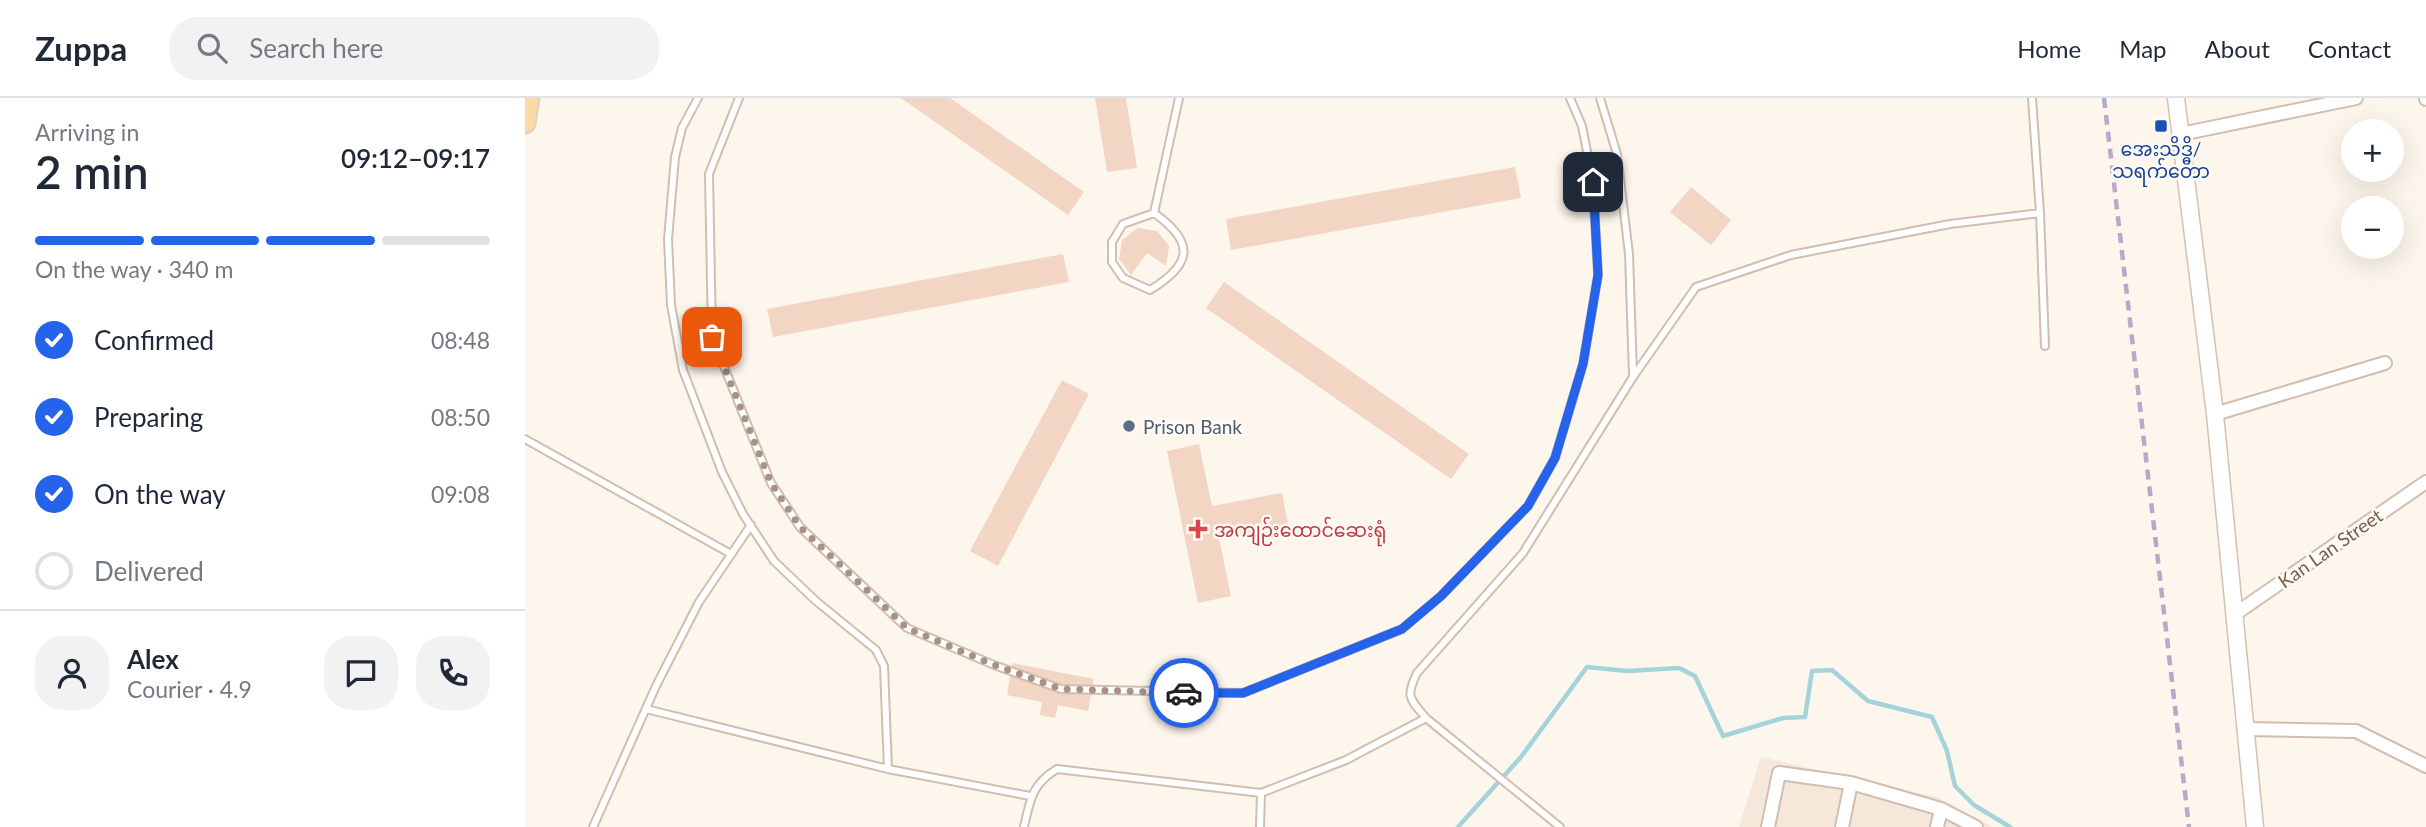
<!DOCTYPE html>
<meta charset="utf-8">
<style>
body{margin:0;font-family:Lato,"Noto Sans Myanmar",sans-serif;background:#f2f2f3;color:#1f2937;height:100vh;display:flex;flex-direction:column;font-size:26px;white-space:nowrap}
*{box-sizing:border-box;margin:0}
p{font-size:23px;color:#747a83}
.icon{flex:none;width:38px;height:38px;fill:none;stroke:currentColor;stroke-width:2;stroke-linecap:round;stroke-linejoin:round}
.map{position:relative;flex:1;overflow:hidden}
.side{display:flex;flex-direction:column;background:#fff;width:525px}
.side>*{flex:none}
.fabs{position:absolute;left:1816px;top:21px;display:grid;gap:14px}
.fabs a{display:grid;place-items:center;width:63px;height:63px;border-radius:50%;background:#fff;box-shadow:0 7px 28px #0002;font-size:35px}
.pin{position:absolute;display:grid;place-items:center;width:60px;height:60px;color:#fff;margin:-30px;border-radius:14px;box-shadow:0 4px 10px #0006}
.courier{position:absolute;display:grid;place-items:center;width:70px;height:70px;margin:-35px;border:5px solid #2563eb;border-radius:50%;background:#fff;color:#222;box-shadow:0 2px 9px #0007}
.headline em{font-style:normal;font-weight:600}
.headline div{display:flex;flex-direction:column-reverse}
.headline{display:flex;align-items:center;justify-content:space-between;height:119px;padding:0 35px}
h1{font-size:46px;font-weight:600;line-height:52px}
.bar{display:grid;grid-template-columns:repeat(4,1fr);gap:10px 7px;align-content:center;height:84px;padding:0 35px}
.bar i{height:9px;border-radius:5px;background:#e0e1e3}
.bar .on{background:#2563eb}
.bar p{grid-column:span 4}
.line{display:flex;align-items:center;gap:18px;padding:0 35px;border-top:2px solid #e0e1e3}
.line div{flex:1}
.round{display:grid;place-items:center;flex:none;width:74px;height:74px;border-radius:28px;background:#f2f2f3}
ol{padding:0 35px;list-style:none}
li{display:flex;align-items:center;gap:21px;height:77px}
li p{margin-inline-start:auto}
li .icon{padding:7px;border-radius:50%;background:#2563eb;color:#fff;stroke-width:4}
li:last-child{color:#747a83}
li i{width:38px;height:38px;border:4px solid #e0e1e3;border-radius:50%}
header{display:flex;align-items:center;gap:42px;box-sizing:border-box;height:98px;padding:0 35px;background:#fff;border-bottom:2px solid #e0e1e3}
header strong{font-size:33px}
nav{display:flex;gap:38px;margin-inline-start:auto;font-size:24px}
.search{width:490px;height:63px;background:#f2f2f3;display:flex;align-items:center;gap:18px;box-sizing:border-box;padding:0 24px;border-radius:28px;color:#747a83;font-size:26px}
main{display:flex;flex:1;min-height:0}
.map>svg:first-child{display:block}
</style>
<header>
<strong>Zuppa</strong>
<div class="search"><svg class="icon" aria-label="search" viewBox="0 0 24 24"><circle cx="10" cy="10" r="6"/><path d="M15 15l6 6"/></svg>Search here</div>
<nav><a>Home</a><a>Map</a><a>About</a><a>Contact</a></nav>
</header>
<main>
<section class="side">
<div class="headline"><div><h1>2 min</h1><p>Arriving in</p></div><em>09:12–09:17</em></div>
<div class="bar"><i class="on"></i><i class="on"></i><i class="on"></i><i></i><p>On the way · 340 m</p></div>
<ol>
<li><svg class="icon" aria-label="check" viewBox="0 0 24 24"><path d="M5 12l5 5 9-10"/></svg>Confirmed<p>08:48</p></li>
<li><svg class="icon" aria-label="check" viewBox="0 0 24 24"><path d="M5 12l5 5 9-10"/></svg>Preparing<p>08:50</p></li>
<li><svg class="icon" aria-label="check" viewBox="0 0 24 24"><path d="M5 12l5 5 9-10"/></svg>On the way<p>09:08</p></li>
<li><i></i>Delivered</li>
</ol>
<div class="line" style="height:126px"><a class="round"><svg class="icon" aria-label="person" viewBox="0 0 24 24"><circle cx="12" cy="8" r="4"/><path d="M4 21q1-7 8-7t8 7"/></svg></a><div><b>Alex</b><p>Courier · 4.9</p></div><a class="round"><svg class="icon" aria-label="chat" viewBox="0 0 24 24"><path d="M4 5h16v11H9l-5 4z"/></svg></a><a class="round"><svg class="icon" aria-label="phone" viewBox="0 0 24 24"><path d="M5 4h4l2 5-3 2q2 4 5 5l2-3 5 2v4C11 20 4 13 5 4z"/></svg></a></div>
</section>
<div class="map">
<svg width="1901" height="729" viewBox="0 0 1901 729">
<rect width="100%" height="100%" fill="#fdf6ec"/>
<path fill="#f5e8da" d="M1236 659 1412 699 1468 729H1214Z"/>
<g fill="none" stroke-linecap="round" stroke-linejoin="round">
<path stroke="#a5d3da" stroke-width="4.5" d="M933 729 996 659 1062 569 1102 573 1154 570 1170 578 1198 638 1258 620 1280 619 1287 573 1307 572 1343 603 1407 619 1422 653 1430 688 1449 707 1485 729"/>
</g>
<path fill="#f3d5c3" d="M376 0H425L559 94 543 117Z
M570 0H601L612 70 582 74Z
M990 69 996 100 706 152 701 121Z
M1166 89 1206 122 1186 147 1145 114Z
M613 130 632 133 644 148 641 168 622 155 606 177 594 161 597 142Z
M538 156 544 184 248 239 242 211Z
M699 184 944 356 926 381 681 210Z
M537 282 564 296 473 468 445 453Z
M674 346 687 408 757 395 763 426 694 440 706 498 673 505 642 353Z
M487 565 569 581 563 613 533 607 530 620 515 617 517 604 482 597Z"/>
<g fill="none" stroke-linecap="round" stroke-linejoin="round">
<g stroke="#d1beb0" stroke-width="10">
<path id="service" d="M173 0 157 30 150 59 143 141 146 207 158 272 197 374 218 416 249 463 291 503 351 552 359 568 363 671
M214 0 184 76 187 239 246 385 275 429 382 530 469 567 536 591 718 595 877 531 916 498 1003 408 1030 360 1058 266 1073 177 1068 84 1057 28 1045 0
M1075 0 1092 56 1104 156 1108 277
M1507 0 1515 115
M629 115C670 144 668 166 625 192L598 180 587 164V144L598 126Z
M629 115 654 0
M0 341 206 456
M121 611 363 671 505 698
M68 729 131 588 174 504 226 427
M499 729C505 702 507 686 532 671L736 695 821 662 901 620
M735 729 736 695
M1035 729 901 620C885 601 880 599 892 575L998 455 1108 279 1171 189 1266 157 1425 126 1515 115 1520 248"/>
</g>
<g stroke="#d1beb0" stroke-width="16">
<path id="minor" d="M1901 0V1
M1656 36 1831 0
M1690 316 1860 265
M1710 516 1901 384
M1721 631 1831 633 1901 668
M1243 729 1254 675 1326 685 1416 711 1451 729
M1317 729 1326 685
M1412 729 1416 711"/>
</g>
<g stroke="#d6c0b0" stroke-width="19">
<path id="secondary" d="M1651 0 1690 316 1730 729"/>
</g>
<g stroke="#dad1cd" stroke-width="23">
<path id="primary" d="M0 25 4 0"/>
</g>
<use href="#service" stroke="#fff" stroke-width="6"/>
<use href="#minor" stroke="#fff" stroke-width="12"/>
<use href="#secondary" stroke="#fff" stroke-width="16"/>
<use href="#primary" stroke="#fbd9a5" stroke-width="19"/>
<path stroke="#b9a8c9" stroke-width="4.5" stroke-dasharray="10 7" stroke-linecap="butt" d="M1579 0 1664 729"/>
</g>
<g fill="none" stroke-linecap="round" stroke-linejoin="round">
<path stroke="#a89285" stroke-width="7" stroke-dasharray="0 12.6" d="M187 239 246 385 275 429 382 530 469 567 536 591 659 595"/>
<path stroke="#2563eb" stroke-width="9" d="M659 595H718L877 531 916 498 1003 408 1030 360 1058 266 1073 177 1068 84"/>
</g>
<rect fill="#1a4fb4" stroke="#fffaf3" stroke-width="2.5" x="1629" y="21" width="14" height="14" rx="3.5"/>
<circle fill="#5c6f8a" stroke="#fffaf3" stroke-width="2.5" cx="604" cy="328" r="7"/>
<path fill="#e0444e" stroke="#fffaf3" stroke-width="2.5" d="M669.5 420.5h7v7h7v7h-7v7h-7v-7h-7v-7h7z"/>
<g text-anchor="middle" dominant-baseline="central" stroke-width="5" stroke-linejoin="round" paint-order="stroke">
<g font-size="19" fill="#164399" stroke="#fffaf3">
<text x="1636" y="50">အေးသိဒ္ဓိ/<tspan x="1636" dy="22">သရက်တော</tspan></text>
</g>
<g font-size="19" fill="#4e5e75" stroke="#fffaf3" text-anchor="start">
<text x="618" y="328">Prison Bank</text>
</g>
<g font-size="19" fill="#be3a42" stroke="#fffaf3" text-anchor="start">
<text x="689" y="431">အကျဉ်းထောင်ဆေးရုံ</text>
</g>
<g font-size="19" fill="#7a5c4d" stroke="#fffaf3">
<text transform="translate(1805 450) rotate(-35)">Kan Lan Street</text>
</g>
</g>
</svg>
<div class="fabs">
<a>+</a>
<a>−</a>
</div>
<div class="pin" style="left:187px;top:239px;background:#ea580c"><svg class="icon" aria-label="bag" viewBox="0 0 24 24"><path d="M5 8h14l-1 12H6zM9 8a3 3 0 0 1 6 0"/></svg></div>
<div class="pin" style="left:1068px;top:84px;background:#1f2937"><svg class="icon" aria-label="home" viewBox="0 0 24 24"><path d="M3 11l9-7 9 7M6 9v11h12V9"/></svg></div>
<div class="courier" style="left:659px;top:595px"><svg class="icon" aria-label="car" viewBox="0 0 24 24"><path d="M5 17H2v-5l4-1 3-4h7l3 4 3 1v5h-3M9 17h6M6 11h13"/><circle cx="7" cy="17" r="2"/><circle cx="17" cy="17" r="2"/></svg></div>
</div>
</main>
